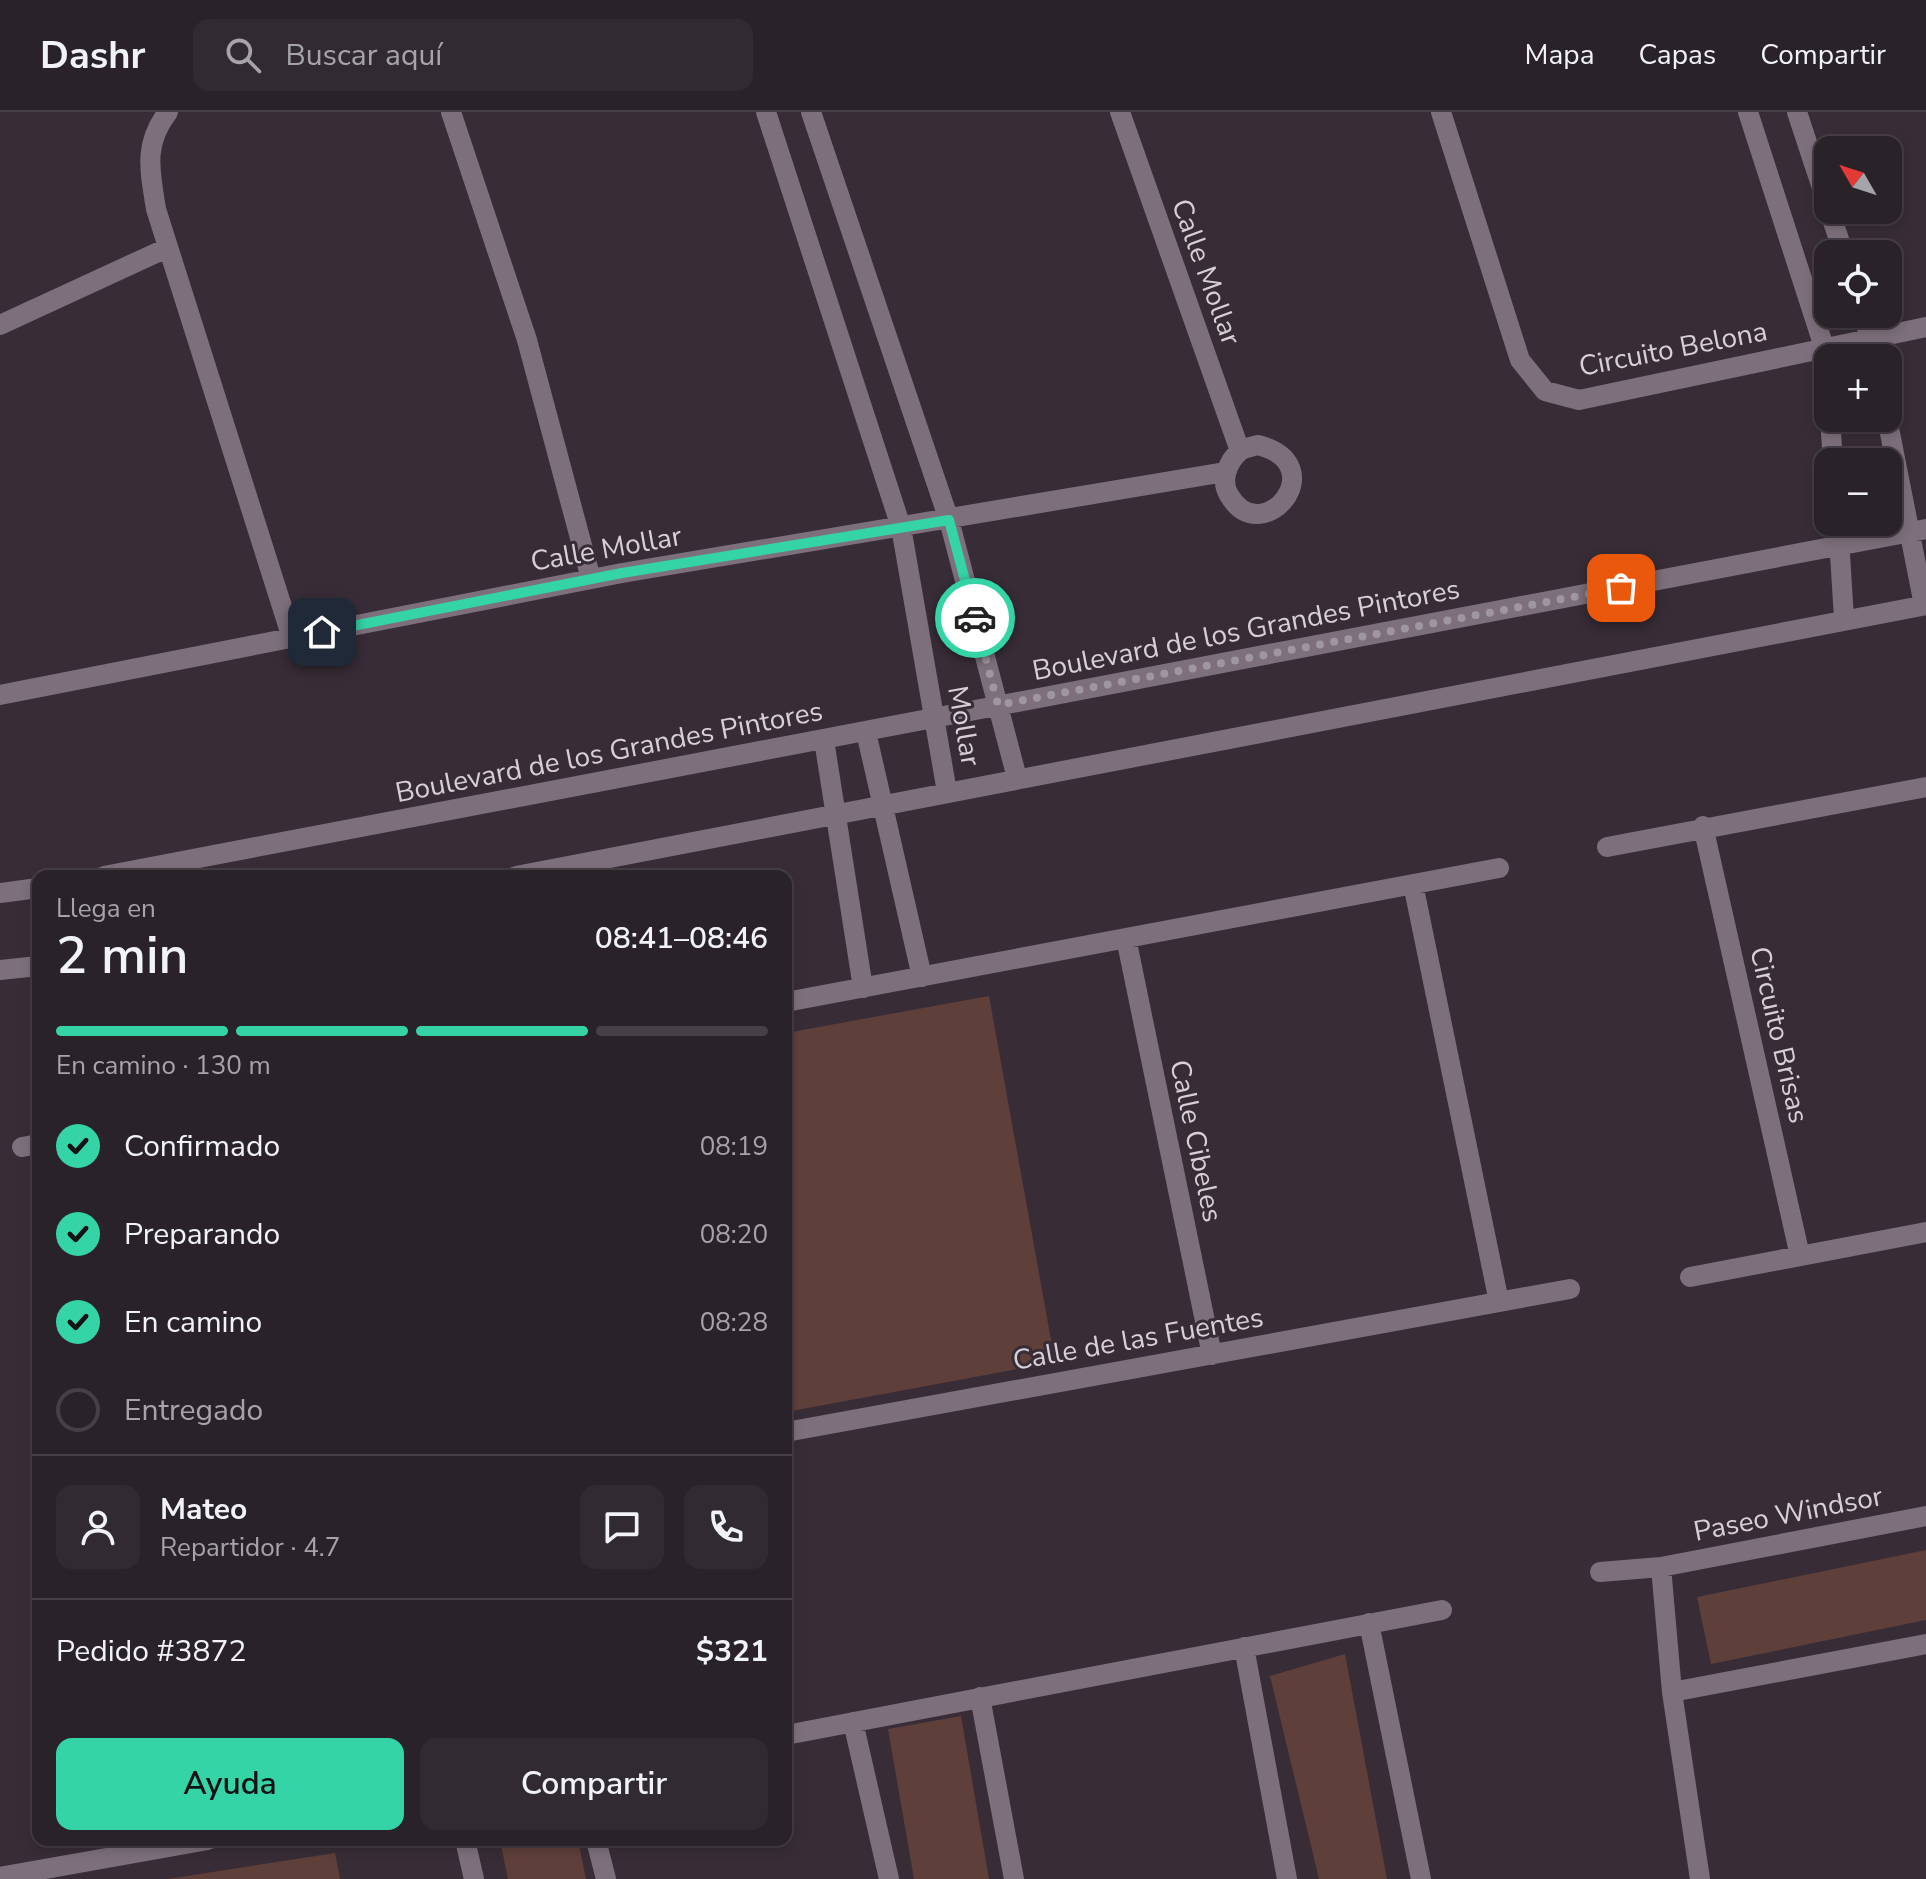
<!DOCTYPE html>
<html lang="es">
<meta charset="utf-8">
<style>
body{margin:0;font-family:"Nunito Sans",sans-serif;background:#322a31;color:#f1f3f6;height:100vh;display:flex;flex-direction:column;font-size:30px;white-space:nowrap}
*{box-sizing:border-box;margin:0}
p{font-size:26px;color:#a5a4a8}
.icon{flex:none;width:44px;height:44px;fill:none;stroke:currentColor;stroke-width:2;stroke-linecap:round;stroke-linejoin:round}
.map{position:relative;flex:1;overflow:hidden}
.sheet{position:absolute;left:32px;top:758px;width:760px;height:976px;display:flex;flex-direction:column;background:#2a2229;border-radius:16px;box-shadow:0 4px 12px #0003,0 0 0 2px #463f46}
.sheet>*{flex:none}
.needle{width:52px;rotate:309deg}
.tools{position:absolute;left:1814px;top:24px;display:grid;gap:16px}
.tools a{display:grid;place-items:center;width:88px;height:88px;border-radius:16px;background:#2a2229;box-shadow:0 4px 12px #0003,0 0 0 2px #463f46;font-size:40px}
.pin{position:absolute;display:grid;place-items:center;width:68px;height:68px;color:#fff;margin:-34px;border-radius:16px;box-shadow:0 4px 12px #0006}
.courier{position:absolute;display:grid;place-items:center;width:80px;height:80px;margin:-40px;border:6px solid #35d4a7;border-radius:50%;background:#fff;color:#222;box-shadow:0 2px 10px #0007}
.head em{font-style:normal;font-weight:600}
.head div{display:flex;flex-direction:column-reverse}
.head{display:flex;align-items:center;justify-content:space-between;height:136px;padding:0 24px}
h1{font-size:52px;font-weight:600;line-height:60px}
.bar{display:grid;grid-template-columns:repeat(4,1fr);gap:12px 8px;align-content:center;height:96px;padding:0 24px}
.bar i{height:10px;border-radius:6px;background:#463f46}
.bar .active{background:#35d4a7}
.bar p{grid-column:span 4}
.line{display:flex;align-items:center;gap:20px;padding:0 24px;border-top:2px solid #463f46}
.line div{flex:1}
.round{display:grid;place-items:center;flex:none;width:84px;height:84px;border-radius:16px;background:#322a31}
ol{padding:0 24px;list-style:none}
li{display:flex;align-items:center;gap:24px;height:88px}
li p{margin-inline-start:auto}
li .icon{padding:8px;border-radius:50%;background:#35d4a7;color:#111;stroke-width:4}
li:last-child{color:#a5a4a8}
li i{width:44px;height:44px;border:4px solid #463f46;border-radius:50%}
.button{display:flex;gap:16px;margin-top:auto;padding:16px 24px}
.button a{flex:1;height:92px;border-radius:16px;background:#35d4a7;color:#111;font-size:32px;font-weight:600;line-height:92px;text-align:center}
.button a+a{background:#322a31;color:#f1f3f6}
header{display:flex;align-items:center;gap:48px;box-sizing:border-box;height:112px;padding:0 40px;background:#2a2229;border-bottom:2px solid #463f46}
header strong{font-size:38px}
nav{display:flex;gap:44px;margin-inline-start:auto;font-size:28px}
.search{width:560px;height:72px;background:#322a31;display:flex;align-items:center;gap:20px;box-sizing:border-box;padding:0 28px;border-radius:16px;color:#a5a4a8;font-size:30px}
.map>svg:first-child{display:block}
</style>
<header>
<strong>Dashr</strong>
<div class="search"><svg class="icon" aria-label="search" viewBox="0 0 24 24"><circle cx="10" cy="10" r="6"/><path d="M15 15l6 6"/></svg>Buscar aquí</div>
<nav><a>Mapa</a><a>Capas</a><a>Compartir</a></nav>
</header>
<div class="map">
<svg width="1926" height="1767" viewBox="0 0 1926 1767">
<rect width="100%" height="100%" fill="#382d37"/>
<path fill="#5f3f39" d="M989 884 1055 1250 786 1300V921Z
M1926 1438V1508L1711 1552 1697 1485Z
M1345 1542 1387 1767H1319L1270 1564Z
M961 1604 989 1767H914L888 1617Z
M500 1728H578L586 1767H508Z
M335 1741 340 1767H168Z"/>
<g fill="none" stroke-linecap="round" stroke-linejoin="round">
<path stroke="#7d707c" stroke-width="20" d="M168 0C143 32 150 59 156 97L292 526
M451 0 527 228 591 467
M766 0 901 415 947 680
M811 0 949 408 1017 666
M1120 0 1240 339
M1441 0 1520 248 1545 279 1579 288 1926 215
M1748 0 1824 235 1828 283
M1797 0 1828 94
M1829 98 1844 142
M1863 202 1875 246
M0 213 167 136
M1830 306 1833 350
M1887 306 1924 493
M1258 333C1335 353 1262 440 1229 383 1220 369 1228 349 1240 339 1244 336 1254 334 1258 333Z
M1838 410 1844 507
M0 583 622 461 1225 360
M866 620 922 865
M824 628 863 876
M1703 714 1800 1144
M1607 735 1926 675
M104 764 1926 417
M516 764 1926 493
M1413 772 1499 1190
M0 781 38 776
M1126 826 1212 1243
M0 858 38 854
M786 890 1499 756
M22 1035 38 1032
M1690 1165 1926 1120
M786 1320 1570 1177
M1661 1455 1672 1580 1700 1767
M1600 1460 1661 1455 1926 1404
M1369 1511 1421 1767
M1244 1535 1287 1767
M1672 1580 1926 1532
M980 1585 1014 1767
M853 1610 889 1767
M786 1623 1442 1498
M465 1728 474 1767
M596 1728 606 1767
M0 1765 208 1728"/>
</g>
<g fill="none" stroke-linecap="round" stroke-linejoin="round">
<path stroke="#9f979f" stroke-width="8" stroke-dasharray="0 14.4" d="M975 506 998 593 1621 476"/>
<path stroke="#35d4a7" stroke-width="10" d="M322 520 622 461 949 408 975 506"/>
</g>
<g text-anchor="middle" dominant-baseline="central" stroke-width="6" stroke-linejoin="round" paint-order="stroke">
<g font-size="28" fill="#d7d0d7" stroke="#382d37">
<text transform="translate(1206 160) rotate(70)">Calle Mollar</text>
<text transform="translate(1673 237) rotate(-11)">Circuito Belona</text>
<text transform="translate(606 437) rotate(-10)">Calle Mollar</text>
<text transform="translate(1246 518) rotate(-11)">Boulevard de los Grandes Pintores</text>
<text transform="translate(964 614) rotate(80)">Mollar</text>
<text transform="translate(609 640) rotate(-11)">Boulevard de los Grandes Pintores</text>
<text transform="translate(1779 923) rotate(77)">Circuito Brisas</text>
<text transform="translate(1196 1029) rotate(78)">Calle Cibeles</text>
<text transform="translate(1138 1227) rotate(-10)">Calle de las Fuentes</text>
<text transform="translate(1788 1402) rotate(-11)">Paseo Windsor</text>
</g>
</g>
</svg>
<div class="tools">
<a><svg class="needle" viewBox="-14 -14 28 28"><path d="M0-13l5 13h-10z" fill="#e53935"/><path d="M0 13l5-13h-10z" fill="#a5a4a8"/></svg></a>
<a><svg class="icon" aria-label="locate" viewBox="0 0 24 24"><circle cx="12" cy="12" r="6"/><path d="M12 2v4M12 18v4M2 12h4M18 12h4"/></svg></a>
<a>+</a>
<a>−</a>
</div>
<div class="pin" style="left:1621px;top:476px;background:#ea580c"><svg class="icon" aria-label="bag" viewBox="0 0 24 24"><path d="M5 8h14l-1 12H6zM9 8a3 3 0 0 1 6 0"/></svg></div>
<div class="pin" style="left:322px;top:520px;background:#1f2937"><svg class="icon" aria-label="home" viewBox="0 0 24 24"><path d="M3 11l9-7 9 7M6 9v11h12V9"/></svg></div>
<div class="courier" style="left:975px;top:506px"><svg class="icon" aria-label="car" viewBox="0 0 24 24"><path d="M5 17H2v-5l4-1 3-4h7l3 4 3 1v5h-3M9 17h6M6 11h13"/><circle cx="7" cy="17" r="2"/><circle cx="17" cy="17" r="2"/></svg></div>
<section class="sheet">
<div class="head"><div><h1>2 min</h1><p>Llega en</p></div><em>08:41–08:46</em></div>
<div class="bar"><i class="active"></i><i class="active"></i><i class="active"></i><i></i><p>En camino · 130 m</p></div>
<ol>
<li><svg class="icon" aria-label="check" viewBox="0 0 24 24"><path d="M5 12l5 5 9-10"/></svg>Confirmado<p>08:19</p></li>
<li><svg class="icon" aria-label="check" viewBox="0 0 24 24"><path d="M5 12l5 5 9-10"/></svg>Preparando<p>08:20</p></li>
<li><svg class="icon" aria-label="check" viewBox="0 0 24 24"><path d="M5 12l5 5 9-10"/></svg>En camino<p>08:28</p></li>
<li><i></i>Entregado</li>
</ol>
<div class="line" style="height:144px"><a class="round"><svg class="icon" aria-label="person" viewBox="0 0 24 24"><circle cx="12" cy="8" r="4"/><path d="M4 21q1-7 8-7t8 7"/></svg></a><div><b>Mateo</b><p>Repartidor · 4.7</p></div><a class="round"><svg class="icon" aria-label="chat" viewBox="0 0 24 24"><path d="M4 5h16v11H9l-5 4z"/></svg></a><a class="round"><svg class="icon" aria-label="phone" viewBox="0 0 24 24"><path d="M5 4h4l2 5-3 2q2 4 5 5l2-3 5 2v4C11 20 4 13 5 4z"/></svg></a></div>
<div class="line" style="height:104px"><div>Pedido #3872</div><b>$321</b></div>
<div class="button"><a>Ayuda</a><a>Compartir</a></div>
</section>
</div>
